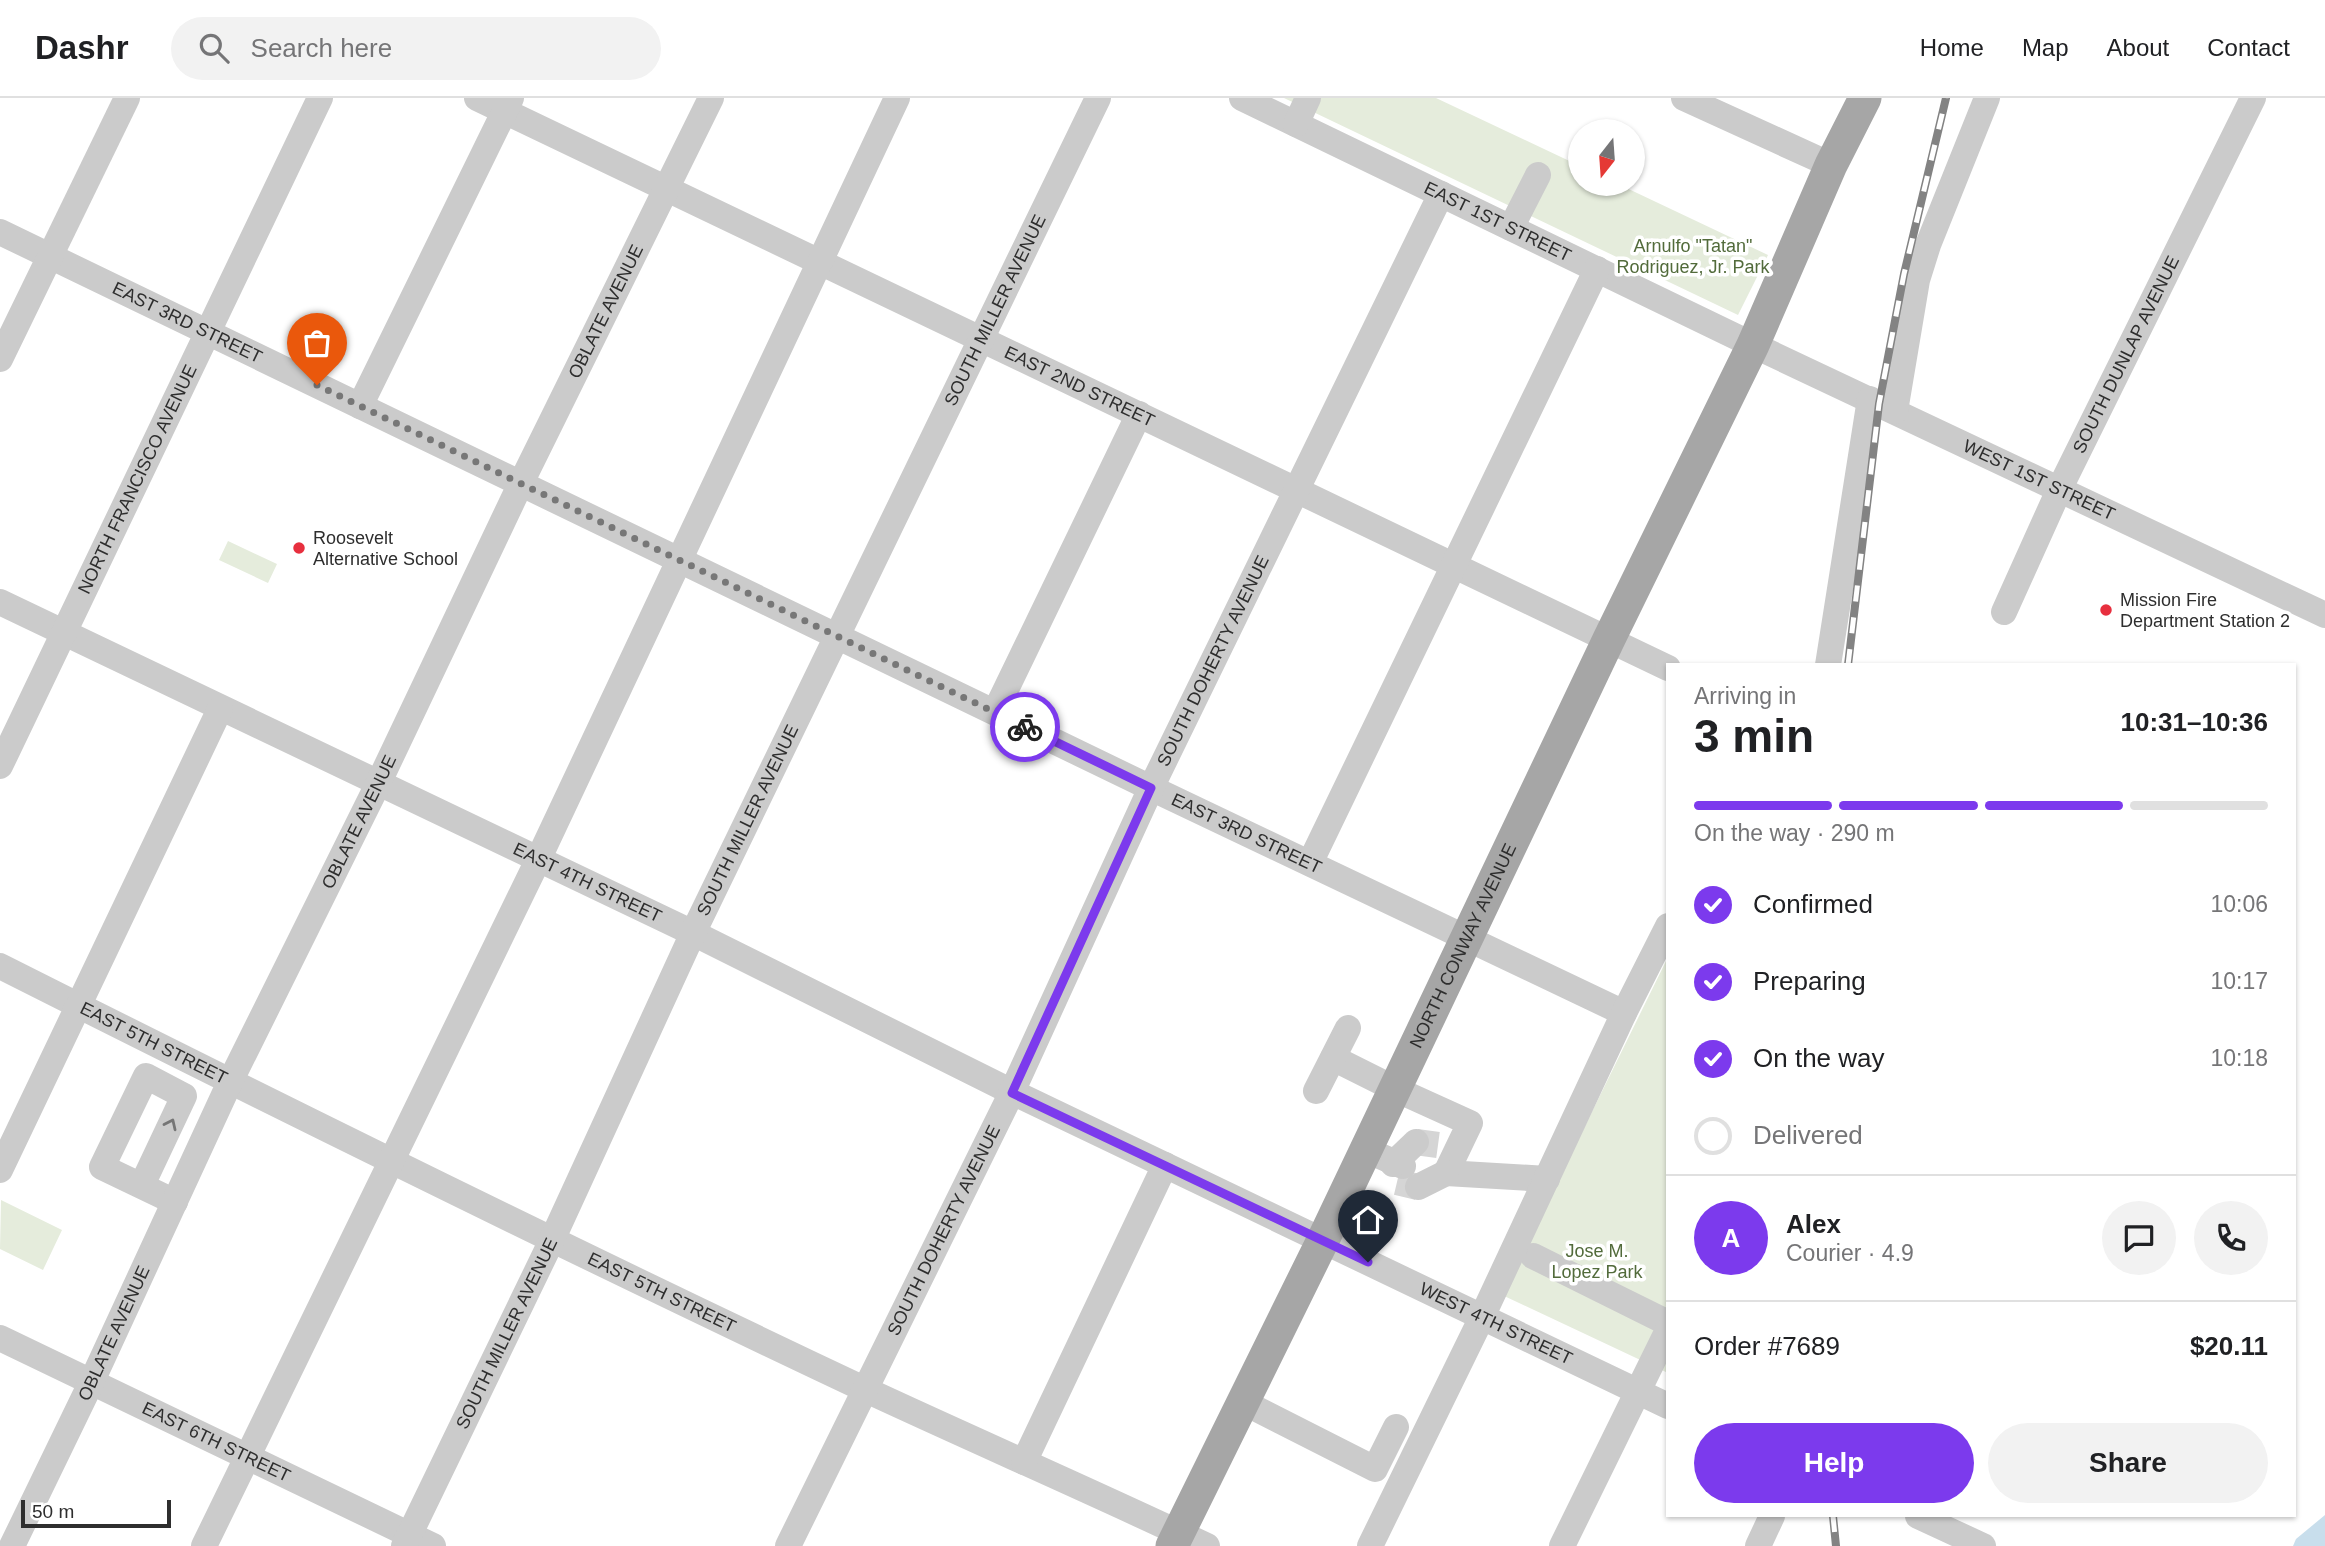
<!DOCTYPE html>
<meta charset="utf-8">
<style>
body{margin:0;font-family:Helvetica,sans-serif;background:#f2f2f2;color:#202124;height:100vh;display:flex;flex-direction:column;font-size:26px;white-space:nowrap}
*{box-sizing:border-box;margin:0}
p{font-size:23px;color:#757577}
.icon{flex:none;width:38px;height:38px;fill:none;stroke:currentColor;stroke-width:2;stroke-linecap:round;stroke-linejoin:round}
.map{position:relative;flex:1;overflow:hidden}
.details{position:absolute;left:1666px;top:565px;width:630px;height:854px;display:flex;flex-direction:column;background:#fff;border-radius:0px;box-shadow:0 2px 5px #0004}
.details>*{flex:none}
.needle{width:46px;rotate:197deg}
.tools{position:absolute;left:1568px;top:21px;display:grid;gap:14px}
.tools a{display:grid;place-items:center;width:77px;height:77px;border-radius:50%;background:#fff;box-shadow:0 2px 5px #0004;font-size:35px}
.scale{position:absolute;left:21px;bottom:18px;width:150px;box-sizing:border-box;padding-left:7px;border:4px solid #2e2e2e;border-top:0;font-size:19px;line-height:24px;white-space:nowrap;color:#2e2e2e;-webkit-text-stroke:5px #fff;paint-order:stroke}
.pin{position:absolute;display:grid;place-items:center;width:60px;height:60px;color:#fff;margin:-72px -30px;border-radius:50% 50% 50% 0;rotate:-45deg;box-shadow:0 0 7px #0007}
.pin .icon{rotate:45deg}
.courier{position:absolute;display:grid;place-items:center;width:70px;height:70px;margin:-35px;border:5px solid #7c3aed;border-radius:50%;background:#fff;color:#222;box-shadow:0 2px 9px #0007}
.overview em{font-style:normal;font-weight:800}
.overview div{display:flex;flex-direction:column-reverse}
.overview{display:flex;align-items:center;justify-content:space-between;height:119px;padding:0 28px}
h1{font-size:46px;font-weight:800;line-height:52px}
.bar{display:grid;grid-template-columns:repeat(4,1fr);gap:10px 7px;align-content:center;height:84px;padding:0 28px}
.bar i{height:9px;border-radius:5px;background:#e0e0e0}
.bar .current{background:#7c3aed}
.bar p{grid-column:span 4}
.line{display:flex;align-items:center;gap:18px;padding:0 28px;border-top:2px solid #e0e0e0}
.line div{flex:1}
.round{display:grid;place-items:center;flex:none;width:74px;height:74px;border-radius:37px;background:#f2f2f2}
ol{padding:0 28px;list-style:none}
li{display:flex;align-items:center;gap:21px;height:77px}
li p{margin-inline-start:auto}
li .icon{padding:7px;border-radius:50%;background:#7c3aed;color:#fff;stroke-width:4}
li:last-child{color:#757577}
li i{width:38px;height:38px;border:4px solid #e0e0e0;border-radius:50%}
.cta{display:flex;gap:14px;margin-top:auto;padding:14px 28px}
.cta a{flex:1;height:80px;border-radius:42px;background:#7c3aed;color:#fff;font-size:28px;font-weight:800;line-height:80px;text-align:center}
.cta a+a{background:#f2f2f2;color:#202124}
header{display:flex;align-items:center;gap:42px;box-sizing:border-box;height:98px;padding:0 35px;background:#fff;border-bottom:2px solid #e0e0e0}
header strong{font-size:33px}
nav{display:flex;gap:38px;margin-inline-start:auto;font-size:24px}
.search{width:490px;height:63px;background:#f2f2f2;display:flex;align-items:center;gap:18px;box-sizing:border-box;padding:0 24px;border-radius:38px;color:#757577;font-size:26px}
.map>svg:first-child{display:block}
</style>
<header>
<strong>Dashr</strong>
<div class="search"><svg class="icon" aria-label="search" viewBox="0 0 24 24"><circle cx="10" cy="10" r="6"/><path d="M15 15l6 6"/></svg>Search here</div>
<nav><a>Home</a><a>Map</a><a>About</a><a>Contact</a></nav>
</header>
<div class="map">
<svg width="2325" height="1448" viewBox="0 0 2325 1448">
<rect width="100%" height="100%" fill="#fff"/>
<path fill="#e5ecdc" d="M1284 0H1436L1580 68V86H1618L1768 157 1738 217Z
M228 443 277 466 268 485 219 462Z
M1668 859V1275L1502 1197Z
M1 1102 62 1132 43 1172 0 1151Z"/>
<path fill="#c8deec" d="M2325 1417V1448H2293L2296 1441Z"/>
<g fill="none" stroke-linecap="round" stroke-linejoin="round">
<path stroke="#d5d5d5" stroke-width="26" stroke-dasharray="26 13" stroke-linecap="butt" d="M1416 1044 1438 1047
M1397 1084 1418 1089"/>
<g stroke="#cbcbcb" stroke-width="26">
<path id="s1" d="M477 0 1668 570"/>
<path id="s2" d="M1242 0 1753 247 2325 517"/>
<path d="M1684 0 1831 67"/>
<path d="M1296 26 1308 0"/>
<path d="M1511 130 1538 77"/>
<path id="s3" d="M0 134 1151 690 1624 915"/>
<path d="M0 261 127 0"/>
<path d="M360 308 511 0"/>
<path d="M1895 313 1917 182 1928 147 1987 0"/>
<path id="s4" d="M0 504 693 835 1012 994 1668 1308"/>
<path id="s5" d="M2004 514 2059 392 2253 0"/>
<path d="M1828 567 1870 301"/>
<path d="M995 614 1139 316"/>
<path id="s6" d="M0 668 320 0"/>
<path d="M1310 765 1597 171"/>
<path id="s7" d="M0 868C286 1012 574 1154 864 1291 978 1344 1093 1394 1207 1448"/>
<path d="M1333 960 1395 991 1470 1025 1446 1075 1547 1081"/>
<path d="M1316 993 1348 930"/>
<path d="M1366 1052 1403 1068"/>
<path d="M1393 1066 1416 1044"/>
<path d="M0 1072 220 611"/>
<path d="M142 1087 184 998 146 978 102 1069 175 1104"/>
<path d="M1418 1089 1446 1075"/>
<path d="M1533 1158 1668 1225"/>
<path id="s8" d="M0 1240 433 1448"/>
<path d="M1243 1304 1375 1371 1396 1329"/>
<path d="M1024 1364 1165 1067"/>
<path d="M1918 1418 1983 1448"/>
<path id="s9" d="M12 1448 91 1285 230 984 378 686 521 385 711 0"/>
<path d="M204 1448 538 762 897 0"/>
<path id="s10" d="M404 1448 552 1142 693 835 1098 0"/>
<path id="s11" d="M788 1448 1012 994 1151 690 1441 96"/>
<path d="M1370 1448 1482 1219 1624 915 1668 828"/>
<path d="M1562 1448 1668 1232"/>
<path d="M1758 1448 1772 1418"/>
</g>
<path stroke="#a6a6a6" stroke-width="33" id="s12" d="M1172 1448 1323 1142 1609 541 1753 247 1831 67 1865 0"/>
<g stroke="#838383" stroke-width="8">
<path id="rail" d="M1848 567 1879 306 1904 176 1946 0
M1833 1418 1836 1448"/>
</g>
<use href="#rail" stroke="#fff" stroke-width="5" stroke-dasharray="16" stroke-linecap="butt"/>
</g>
<defs><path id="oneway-chevron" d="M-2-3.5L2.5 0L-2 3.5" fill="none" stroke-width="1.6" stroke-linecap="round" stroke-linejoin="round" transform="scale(1.75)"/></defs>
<use stroke="#757575" href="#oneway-chevron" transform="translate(171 1026) rotate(-65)"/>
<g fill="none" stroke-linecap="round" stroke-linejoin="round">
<path stroke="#777" stroke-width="7" stroke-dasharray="0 12.6" d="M317 287 1025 629"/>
<path stroke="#7c3aed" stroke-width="9" d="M1025 629 1151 690 1012 995 1368 1164"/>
</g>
<g fill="#e72f3e" stroke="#fff" stroke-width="2.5">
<circle cx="299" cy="450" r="7"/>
<circle cx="2106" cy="512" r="7"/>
</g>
<g text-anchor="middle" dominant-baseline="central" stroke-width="7" stroke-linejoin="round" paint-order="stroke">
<g font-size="18" fill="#2e2e2e" stroke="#fff">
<text stroke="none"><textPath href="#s2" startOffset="284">EAST 1ST STREET</textPath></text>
<text stroke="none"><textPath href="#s10" startOffset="1370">SOUTH MILLER AVENUE</textPath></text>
<text stroke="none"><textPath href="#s9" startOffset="1370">OBLATE AVENUE</textPath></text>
<text stroke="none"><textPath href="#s3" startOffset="208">EAST 3RD STREET</textPath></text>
<text stroke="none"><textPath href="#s5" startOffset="285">SOUTH DUNLAP AVENUE</textPath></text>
<text stroke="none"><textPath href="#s1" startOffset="668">EAST 2ND STREET</textPath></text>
<text stroke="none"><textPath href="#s6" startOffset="318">NORTH FRANCISCO AVENUE</textPath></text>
<text stroke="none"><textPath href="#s2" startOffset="884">WEST 1ST STREET</textPath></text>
<text stroke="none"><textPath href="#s11" startOffset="982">SOUTH DOHERTY AVENUE</textPath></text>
<text stroke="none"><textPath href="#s10" startOffset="803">SOUTH MILLER AVENUE</textPath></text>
<text stroke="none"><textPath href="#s9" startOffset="803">OBLATE AVENUE</textPath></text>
<text stroke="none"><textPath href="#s3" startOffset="1384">EAST 3RD STREET</textPath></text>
<text stroke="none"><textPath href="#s4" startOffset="651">EAST 4TH STREET</textPath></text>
<text stroke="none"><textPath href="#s12" startOffset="667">NORTH CONWAY AVENUE</textPath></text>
<text stroke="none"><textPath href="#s7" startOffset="172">EAST 5TH STREET</textPath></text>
<text stroke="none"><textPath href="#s11" startOffset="352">SOUTH DOHERTY AVENUE</textPath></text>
<text stroke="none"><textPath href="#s7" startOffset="738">EAST 5TH STREET</textPath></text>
<text stroke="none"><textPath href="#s4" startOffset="1661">WEST 4TH STREET</textPath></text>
<text stroke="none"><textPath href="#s9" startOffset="236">OBLATE AVENUE</textPath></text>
<text stroke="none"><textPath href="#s10" startOffset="236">SOUTH MILLER AVENUE</textPath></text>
<text stroke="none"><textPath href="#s8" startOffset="240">EAST 6TH STREET</textPath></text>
</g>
<g font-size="18" fill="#526b3b" stroke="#fff">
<text x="1693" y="148">Arnulfo "Tatan"<tspan x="1693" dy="21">Rodriguez, Jr. Park</tspan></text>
<text x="1597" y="1153">Jose M.<tspan x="1597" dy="21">Lopez Park</tspan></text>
</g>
<g font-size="18" fill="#2e2e2e" stroke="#fff" text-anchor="start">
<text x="313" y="440">Roosevelt<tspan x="313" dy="21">Alternative School</tspan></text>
<text x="2120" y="502">Mission Fire<tspan x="2120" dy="21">Department Station 2</tspan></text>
</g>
</g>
</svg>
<div class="tools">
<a><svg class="needle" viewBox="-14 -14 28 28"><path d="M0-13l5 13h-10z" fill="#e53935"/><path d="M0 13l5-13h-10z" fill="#757577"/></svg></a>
</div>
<div class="scale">50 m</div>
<div class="pin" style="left:317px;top:287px;background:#ea580c"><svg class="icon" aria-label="bag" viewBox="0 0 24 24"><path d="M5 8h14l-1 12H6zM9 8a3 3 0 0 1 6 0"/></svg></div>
<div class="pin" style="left:1368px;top:1164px;background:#1f2937"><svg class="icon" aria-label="home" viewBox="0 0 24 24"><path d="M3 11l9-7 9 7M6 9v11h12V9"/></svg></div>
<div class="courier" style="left:1025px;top:629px"><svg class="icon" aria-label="bike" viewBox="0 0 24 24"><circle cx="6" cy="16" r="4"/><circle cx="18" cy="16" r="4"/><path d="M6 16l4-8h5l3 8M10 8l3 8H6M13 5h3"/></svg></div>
<section class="details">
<div class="overview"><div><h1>3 min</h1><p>Arriving in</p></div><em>10:31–10:36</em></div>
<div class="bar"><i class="current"></i><i class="current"></i><i class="current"></i><i></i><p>On the way · 290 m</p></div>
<ol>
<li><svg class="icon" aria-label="check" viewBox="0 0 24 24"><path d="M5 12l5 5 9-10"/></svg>Confirmed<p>10:06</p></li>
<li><svg class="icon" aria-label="check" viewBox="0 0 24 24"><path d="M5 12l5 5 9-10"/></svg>Preparing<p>10:17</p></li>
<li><svg class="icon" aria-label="check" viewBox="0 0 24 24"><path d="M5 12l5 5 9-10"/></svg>On the way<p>10:18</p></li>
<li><i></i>Delivered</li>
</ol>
<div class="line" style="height:126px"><b class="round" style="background:#7c3aed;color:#fff">A</b><div><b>Alex</b><p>Courier · 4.9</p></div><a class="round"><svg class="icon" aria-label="chat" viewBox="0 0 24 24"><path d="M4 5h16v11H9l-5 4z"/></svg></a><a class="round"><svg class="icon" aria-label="phone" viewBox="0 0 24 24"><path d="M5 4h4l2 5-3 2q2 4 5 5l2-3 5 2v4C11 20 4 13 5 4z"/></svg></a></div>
<div class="line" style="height:91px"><div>Order #7689</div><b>$20.11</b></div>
<div class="cta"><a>Help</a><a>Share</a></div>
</section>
</div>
